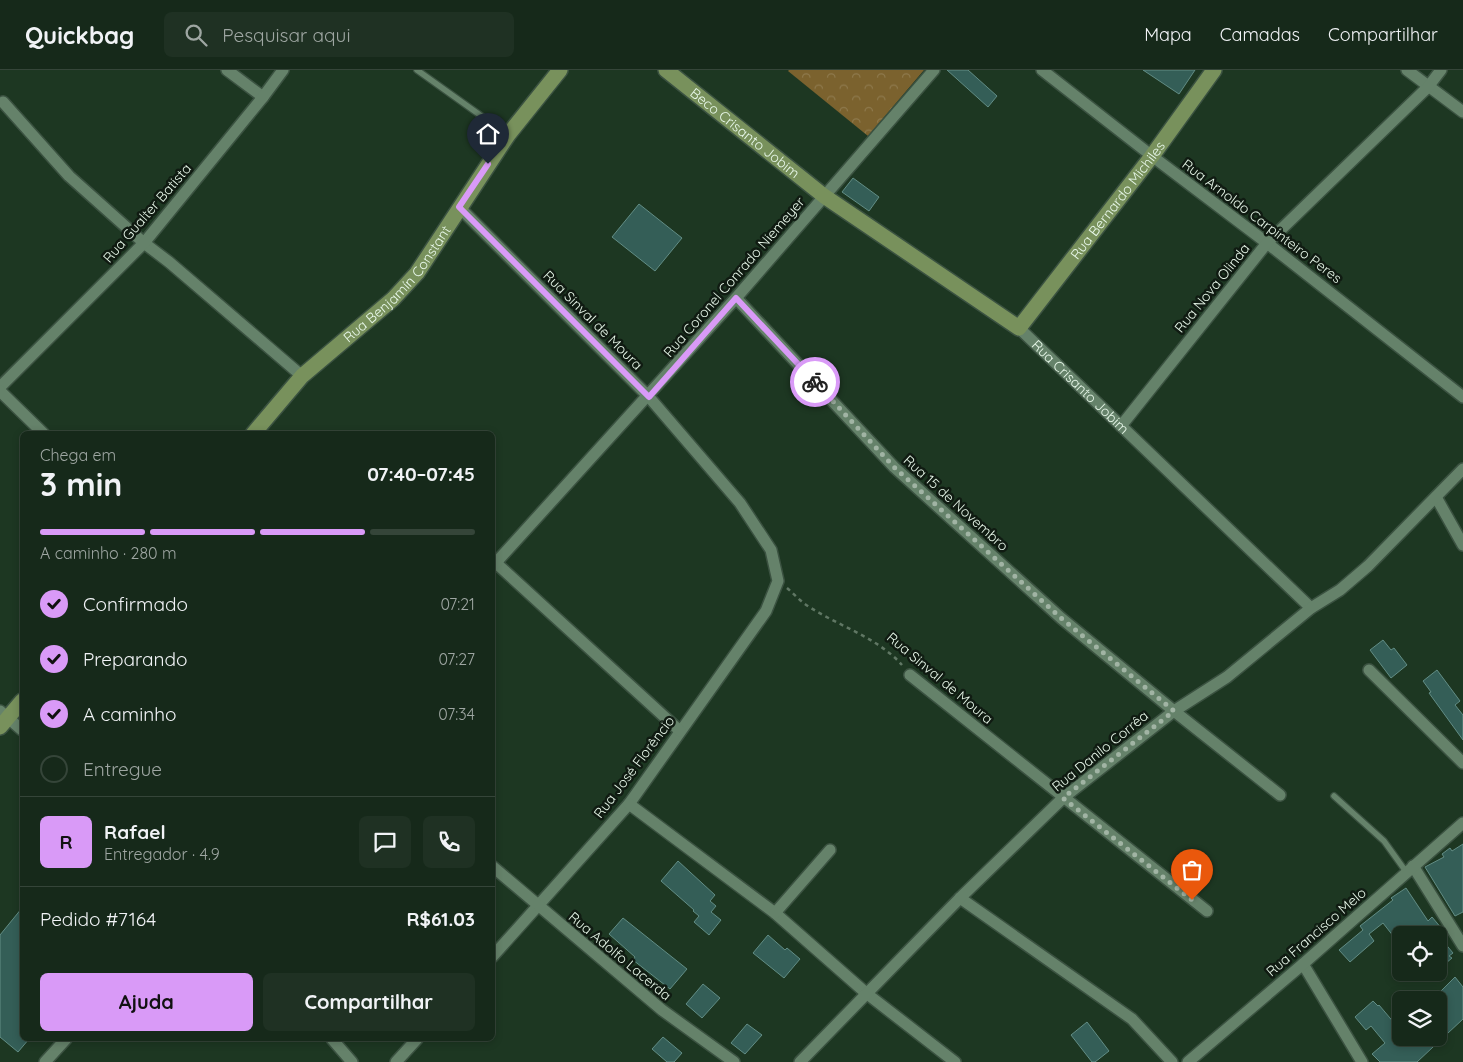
<!DOCTYPE html>
<html lang="pt">
<meta charset="utf-8">
<style>
body{margin:0;font-family:Quicksand,sans-serif;background:#1f3123;color:#f1f3f6;height:100vh;display:flex;flex-direction:column;font-size:19px;white-space:nowrap}
*{box-sizing:border-box;margin:0}
p{font-size:16px;color:#9ea6a2}
.icon{flex:none;width:28px;height:28px;fill:none;stroke:currentColor;stroke-width:2;stroke-linecap:round;stroke-linejoin:round}
.map{position:relative;flex:1;overflow:hidden}
.drawer{position:absolute;left:20px;top:361px;width:475px;height:610px;display:flex;flex-direction:column;background:#16291a;border-radius:8px;box-shadow:0 2px 8px #0003,0 0 0 1px #354539}
.drawer>*{flex:none}
.buttons{position:absolute;left:1392px;top:856px;display:grid;gap:10px}
.buttons a{display:grid;place-items:center;width:55px;height:55px;border-radius:8px;background:#16291a;box-shadow:0 2px 8px #0003,0 0 0 1px #354539;font-size:25px}
.pin{position:absolute;display:grid;place-items:center;width:42px;height:42px;color:#fff;margin:-51px -21px;border-radius:50% 50% 50% 0;rotate:-45deg;box-shadow:0 0 5px #0007}
.pin .icon{rotate:45deg}
.courier{position:absolute;display:grid;place-items:center;width:50px;height:50px;margin:-25px;border:4px solid #d99af7;border-radius:50%;background:#fff;color:#222;box-shadow:0 1px 6px #0007}
.head em{font-style:normal;font-weight:800}
.head div{display:flex;flex-direction:column-reverse}
.head{display:flex;align-items:center;justify-content:space-between;height:85px;padding:0 20px}
h1{font-size:32px;font-weight:800;line-height:38px}
.bar{display:grid;grid-template-columns:repeat(4,1fr);gap:8px 5px;align-content:center;height:60px;padding:0 20px}
.bar i{height:6px;border-radius:4px;background:#354539}
.bar .selected{background:#d99af7}
.bar p{grid-column:span 4}
.line{display:flex;align-items:center;gap:12px;padding:0 20px;border-top:1px solid #354539}
.line div{flex:1}
.round{display:grid;place-items:center;flex:none;width:52px;height:52px;border-radius:8px;background:#1f3123}
ol{padding:0 20px;list-style:none}
li{display:flex;align-items:center;gap:15px;height:55px}
li p{margin-inline-start:auto}
li .icon{padding:5px;border-radius:50%;background:#d99af7;color:#111;stroke-width:4}
li:last-child{color:#9ea6a2}
li i{width:28px;height:28px;border:2px solid #354539;border-radius:50%}
.primary-button{display:flex;gap:10px;margin-top:auto;padding:10px 20px}
.primary-button a{flex:1;height:58px;border-radius:8px;background:#d99af7;color:#111;font-size:20px;font-weight:800;line-height:58px;text-align:center}
.primary-button a+a{background:#1f3123;color:#f1f3f6}
header{display:flex;align-items:center;gap:30px;box-sizing:border-box;height:70px;padding:0 25px;background:#16291a;border-bottom:1px solid #354539}
header strong{font-size:24px}
nav{display:flex;gap:28px;margin-inline-start:auto;font-size:18px}
.search{width:350px;height:45px;background:#1f3123;display:flex;align-items:center;gap:12px;box-sizing:border-box;padding:0 18px;border-radius:8px;color:#9ea6a2;font-size:19px}
.map>svg:first-child{display:block}
</style>
<header>
<strong>Quickbag</strong>
<div class="search"><svg class="icon" aria-label="search" viewBox="0 0 24 24"><circle cx="10" cy="10" r="6"/><path d="M15 15l6 6"/></svg>Pesquisar aqui</div>
<nav><a>Mapa</a><a>Camadas</a><a>Compartilhar</a></nav>
</header>
<div class="map">
<svg width="1463" height="992" viewBox="0 0 1463 992">
<defs>
<pattern id="forest-crowns" width="20" height="18" patternUnits="userSpaceOnUse" patternTransform="scale(1.25)"><rect width="20" height="18" fill="#7b622e"/><path d="M2 6a3 3 0 1 1 6 0M12 15a3 3 0 1 1 6 0" fill="none" stroke="#8e794c"/></pattern>
</defs>
<rect width="100%" height="100%" fill="#1d3722"/>
<path fill="url(#forest-crowns)" d="M789 0H924L868 66 788 1Z"/>
<path fill="#345e57" stroke="#628d85" d="M947 0H968L997 26 988 37Z
M1143 0H1195L1179 24Z
M853 108 879 127 869 141 842 122Z
M639 134 682 168 655 201 612 167Z
M1383 570 1391 580 1394 578 1407 595 1391 608 1370 580Z
M1437 600 1460 631 1455 635 1463 645V670L1429 623 1431 622 1423 611Z
M1463 774V842L1455 846 1425 797 1444 787 1442 784 1450 778 1452 781Z
M678 791 715 825 710 831 716 836 711 842 721 850 709 865 694 852 699 846 693 841 694 840 661 811Z
M1406 818 1428 851 1432 847 1447 865H1401V876L1383 853 1369 864 1374 871 1350 892 1339 880 1363 860 1360 856 1393 830 1391 828Z
M22 838V969H29L18 982 0 967V865Z
M623 848 687 899 670 919 633 890 635 887 609 864Z
M768 865 785 880 787 878 800 889 784 908 753 883Z
M1439 866 1453 883 1449 886 1452 888 1439 899Z
M1455 907 1463 917V949L1417 992H1380L1372 984 1385 973 1371 956 1366 960 1355 947 1373 931 1378 936 1379 935 1401 961V968H1439V923Z
M703 914 720 928 702 948 686 934Z
M1087 952 1109 981 1095 992H1092L1071 965Z
M747 954 762 965 745 984 731 973Z
M663 967 682 983 674 992H667L652 979Z"/>
<g fill="none" stroke-linecap="round" stroke-linejoin="round">
<g stroke="#3b5241" stroke-width="8">
<path id="lane" d="M417 0 508 65
M1334 726 1384 771 1407 803"/>
</g>
<g stroke="#3b5241" stroke-width="14">
<g id="street">
<path d="M227 0 263 27"/>
<path d="M1042 0 1152 86 1267 173 1463 327"/>
<path d="M1407 0 1463 42"/>
<path d="M3 32 69 106 144 173 169 192 302 306"/>
<path d="M459 137 649 327 740 433 771 480 778 511 766 541 629 734 492 887"/>
<path d="M736 228 894 397 1061 548 1174 641 1280 725"/>
<path id="s1" d="M1019 258 1311 538"/>
<path d="M0 317 144 173 263 27 283 0"/>
<path d="M0 321 44 364"/>
<path d="M1121 356 1267 173 1428 17 1441 0"/>
<path d="M1436 427 1463 475"/>
<path d="M496 493 680 661"/>
<path d="M492 497 736 228 934 0"/>
<path d="M1369 600 1463 693"/>
<path d="M910 605 1207 841"/>
<path d="M0 641 22 660"/>
<path d="M629 734 775 843 866 923 955 992"/>
<path d="M492 796 662 940 734 992"/>
<path d="M1413 796 1463 876"/>
<path d="M960 828 1132 949 1172 992"/>
<path d="M775 843 830 780"/>
<path d="M1303 894 1362 992"/>
<path d="M332 969 352 992"/>
<path d="M45 992 66 969"/>
<path d="M396 992 417 969"/>
<path d="M800 992 960 828 1063 728 1174 641 1227 607 1311 538 1340 520 1368 496 1463 399"/>
<path d="M1188 992 1303 894 1463 753"/>
</g>
</g>
<g stroke="#3b5241" stroke-width="18">
<g id="secondary">
<path id="s2" d="M666 0 824 126 1019 258 1152 86 1214 0"/>
<path id="s3" d="M253 364 302 306 393 229 417 203 508 65 560 0"/>
<path d="M0 657 22 631"/>
</g>
</g>
<path stroke="#607764" stroke-width="2.5" stroke-dasharray="4 4" stroke-linecap="butt" d="M787 518C795 525 802 533 811 538 841 557 878 568 902 595"/>
<use href="#lane" stroke="#65826a" stroke-width="5.5"/>
<use href="#street" stroke="#65826a" stroke-width="11"/>
<use href="#secondary" stroke="#78915c" stroke-width="15"/>
</g>
<g fill="none" stroke-linecap="round" stroke-linejoin="round">
<path stroke="#a1b4a4" stroke-width="5" stroke-dasharray="0 9" d="M815 312 894 397 1061 548 1174 641 1063 728 1192 830"/>
<path stroke="#d99af7" stroke-width="6" d="M488 94 459 137 649 327 736 228 815 312"/>
</g>
<g text-anchor="middle" dominant-baseline="central" stroke-width="5" stroke-linejoin="round" paint-order="stroke">
<g font-size="14" fill="#e8f8ea" stroke="#101b12">
<text stroke="none"><textPath href="#s2" startOffset="101">Beco Crisanto Jobim</textPath></text>
<text stroke="none"><textPath href="#s2" startOffset="599">Rua Bernardo Michiles</textPath></text>
<text transform="translate(147 143) rotate(-49)">Rua Gualter Batista</text>
<text transform="translate(1262 151) rotate(37)">Rua Arnoldo Carpinteiro Peres</text>
<text transform="translate(734 207) rotate(-49)">Rua Coronel Conrado Niemeyer</text>
<text stroke="none"><textPath href="#s3" startOffset="209">Rua Benjamín Constant</textPath></text>
<text transform="translate(1212 218) rotate(-51)">Rua Nova Olinda</text>
<text transform="translate(593 250) rotate(45)">Rua Sinval de Moura</text>
<text stroke="none"><textPath href="#s1" startOffset="85">Rua Crisanto Jobim</textPath></text>
<text transform="translate(956 433) rotate(42)">Rua 15 de Novembro</text>
<text transform="translate(940 608) rotate(40)">Rua Sinval de Moura</text>
<text transform="translate(1100 681) rotate(-39)">Rua Danilo Corrêa</text>
<text transform="translate(634 697) rotate(-53)">Rua José Florêncio</text>
<text transform="translate(1316 862) rotate(-41)">Rua Francisco Melo</text>
<text transform="translate(620 886) rotate(40)">Rua Adolfo Lacerda</text>
</g>
</g>
</svg>
<div class="buttons">
<a><svg class="icon" aria-label="locate" viewBox="0 0 24 24"><circle cx="12" cy="12" r="6"/><path d="M12 2v4M12 18v4M2 12h4M18 12h4"/></svg></a>
<a><svg class="icon" aria-label="layers" viewBox="0 0 24 24"><path d="M12 4l9 5-9 5-9-5zM3 14l9 5 9-5"/></svg></a>
</div>
<div class="pin" style="left:1192px;top:830px;background:#ea580c"><svg class="icon" aria-label="bag" viewBox="0 0 24 24"><path d="M5 8h14l-1 12H6zM9 8a3 3 0 0 1 6 0"/></svg></div>
<div class="pin" style="left:488px;top:94px;background:#1f2937"><svg class="icon" aria-label="home" viewBox="0 0 24 24"><path d="M3 11l9-7 9 7M6 9v11h12V9"/></svg></div>
<div class="courier" style="left:815px;top:312px"><svg class="icon" aria-label="bike" viewBox="0 0 24 24"><circle cx="6" cy="16" r="4"/><circle cx="18" cy="16" r="4"/><path d="M6 16l4-8h5l3 8M10 8l3 8H6M13 5h3"/></svg></div>
<section class="drawer">
<div class="head"><div><h1>3 min</h1><p>Chega em</p></div><em>07:40–07:45</em></div>
<div class="bar"><i class="selected"></i><i class="selected"></i><i class="selected"></i><i></i><p>A caminho · 280 m</p></div>
<ol>
<li><svg class="icon" aria-label="check" viewBox="0 0 24 24"><path d="M5 12l5 5 9-10"/></svg>Confirmado<p>07:21</p></li>
<li><svg class="icon" aria-label="check" viewBox="0 0 24 24"><path d="M5 12l5 5 9-10"/></svg>Preparando<p>07:27</p></li>
<li><svg class="icon" aria-label="check" viewBox="0 0 24 24"><path d="M5 12l5 5 9-10"/></svg>A caminho<p>07:34</p></li>
<li><i></i>Entregue</li>
</ol>
<div class="line" style="height:90px"><b class="round" style="background:#d99af7;color:#111">R</b><div><b>Rafael</b><p>Entregador · 4.9</p></div><a class="round"><svg class="icon" aria-label="chat" viewBox="0 0 24 24"><path d="M4 5h16v11H9l-5 4z"/></svg></a><a class="round"><svg class="icon" aria-label="phone" viewBox="0 0 24 24"><path d="M5 4h4l2 5-3 2q2 4 5 5l2-3 5 2v4C11 20 4 13 5 4z"/></svg></a></div>
<div class="line" style="height:65px"><div>Pedido #7164</div><b>R$61.03</b></div>
<div class="primary-button"><a>Ajuda</a><a>Compartilhar</a></div>
</section>
</div>
